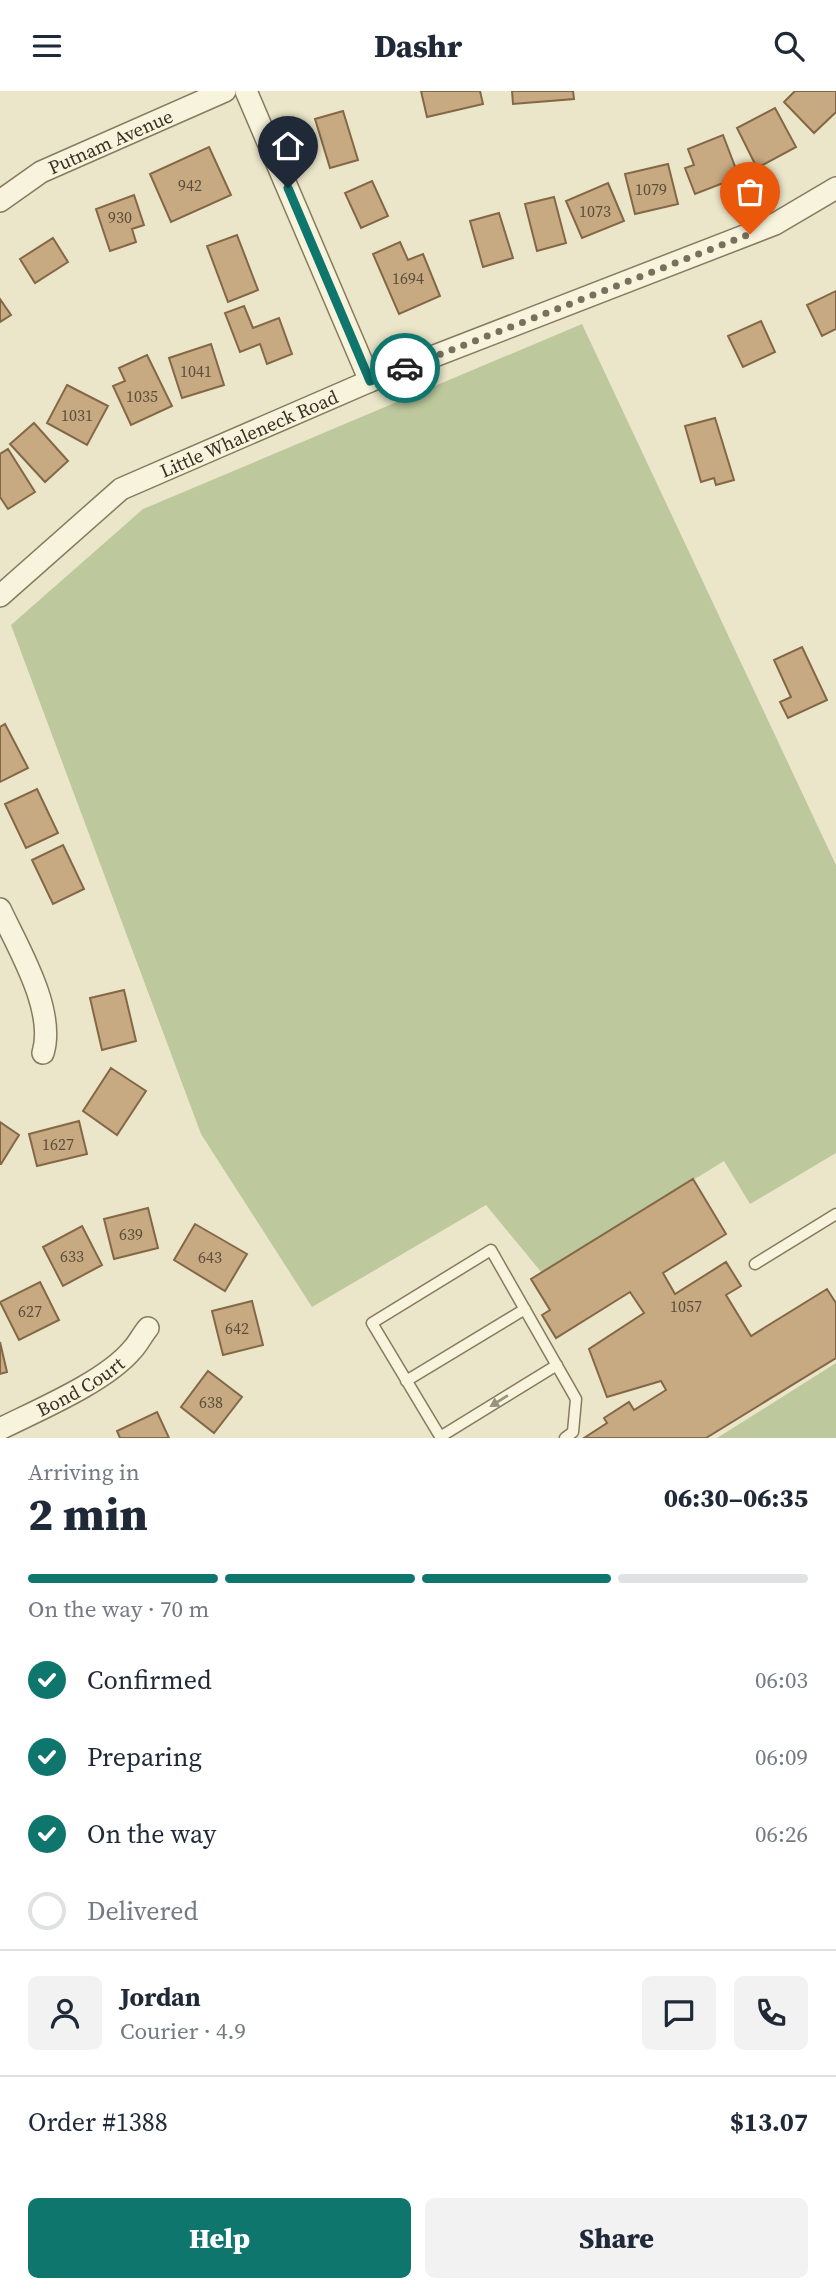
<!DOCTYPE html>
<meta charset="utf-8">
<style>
body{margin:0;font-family:"Source Serif 4",serif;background:#f2f2f3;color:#1f2937;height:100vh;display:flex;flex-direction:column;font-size:26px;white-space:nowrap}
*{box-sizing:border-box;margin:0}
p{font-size:23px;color:#747a83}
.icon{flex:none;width:38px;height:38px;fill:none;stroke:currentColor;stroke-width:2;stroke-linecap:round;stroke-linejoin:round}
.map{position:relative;height:1347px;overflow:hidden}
.side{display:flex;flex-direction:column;background:#fff;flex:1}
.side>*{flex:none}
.pin{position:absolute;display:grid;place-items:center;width:60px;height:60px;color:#fff;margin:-72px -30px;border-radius:50% 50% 50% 0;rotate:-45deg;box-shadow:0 0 7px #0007}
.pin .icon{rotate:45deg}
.courier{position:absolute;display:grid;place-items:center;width:70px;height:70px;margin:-35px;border:5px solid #0f766e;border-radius:50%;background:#fff;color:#222;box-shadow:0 2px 9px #0007}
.headline em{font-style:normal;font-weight:800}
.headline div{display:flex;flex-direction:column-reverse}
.headline{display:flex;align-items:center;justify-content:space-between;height:119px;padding:0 28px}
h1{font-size:46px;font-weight:800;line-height:52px}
.bar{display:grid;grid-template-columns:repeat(4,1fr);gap:10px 7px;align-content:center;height:84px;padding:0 28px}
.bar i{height:9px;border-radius:5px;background:#e0e1e3}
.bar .active{background:#0f766e}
.bar p{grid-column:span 4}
.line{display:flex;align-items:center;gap:18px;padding:0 28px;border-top:2px solid #e0e1e3}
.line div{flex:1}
.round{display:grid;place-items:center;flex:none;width:74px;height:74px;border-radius:10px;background:#f2f2f3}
ol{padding:0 28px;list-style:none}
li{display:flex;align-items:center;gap:21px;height:77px}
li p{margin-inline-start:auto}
li .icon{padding:7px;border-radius:50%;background:#0f766e;color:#fff;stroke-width:4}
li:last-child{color:#747a83}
li i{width:38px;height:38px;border:4px solid #e0e1e3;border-radius:50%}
.cta{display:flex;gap:14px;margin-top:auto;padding:14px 28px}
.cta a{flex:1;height:80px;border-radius:10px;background:#0f766e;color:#fff;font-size:28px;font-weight:800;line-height:80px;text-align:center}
.cta a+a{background:#f2f2f3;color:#1f2937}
header{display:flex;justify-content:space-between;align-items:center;height:91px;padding:0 28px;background:#fff;font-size:32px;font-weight:800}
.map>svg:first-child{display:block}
</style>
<header><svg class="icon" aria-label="menu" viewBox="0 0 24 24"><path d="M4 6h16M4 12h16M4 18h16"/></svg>Dashr<svg class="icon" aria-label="search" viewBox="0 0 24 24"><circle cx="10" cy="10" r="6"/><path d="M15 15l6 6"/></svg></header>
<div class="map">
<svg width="836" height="1347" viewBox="0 0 836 1347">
<rect width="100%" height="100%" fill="#ebe6c9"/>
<path fill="#bdc99d" d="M582 233 836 774V1062L750 1113 724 1070 542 1182 486 1114 312 1216 201 1043 11 534 143 418Z
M836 1272V1347H717Z"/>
<path fill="#c7a982" stroke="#846846" stroke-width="2" d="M421 0H480L483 13 427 26Z
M512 0H573L574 8 513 13Z
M795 0H836V21L814 42 784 11Z
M775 17 796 56 757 77 737 37Z
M343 20 358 69 330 77 315 28Z
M723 44 739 86 695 103 685 77 694 74 688 58Z
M209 56 231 104 171 131 150 83Z
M668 73 678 113 635 123 625 83Z
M372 90 388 125 361 137 345 102Z
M608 92 624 130 582 147 566 110Z
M134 104 144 134 132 138 136 151 110 160 96 118Z
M554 106 566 152 537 160 525 113Z
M499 122 513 167 483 176 470 130Z
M237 144 258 199 228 211 207 155Z
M53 147 68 171 35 192 20 168Z
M400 151 408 169 423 163 440 205 399 223 373 163Z
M836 200V238L822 245 807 214Z
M0 208 11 224 0 231Z
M244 215 253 237 279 227 292 263 267 273 260 253 240 261 225 222Z
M761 230 775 261 743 276 728 245Z
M211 253 224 294 182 307 169 267Z
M147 264 172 315 131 334 113 295 125 290 119 277Z
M67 294 108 315 87 354 47 332Z
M715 327 734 389 716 394 714 387 701 391 685 335Z
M34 332 68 370 45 391 10 353Z
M8 358 35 401 8 418 0 406V363Z
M802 556 827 609 788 627 780 611 791 606 774 569Z
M5 633 28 677 0 691V636Z
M37 698 58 742 26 757 5 713Z
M63 754 84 798 53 813 32 769Z
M124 899 136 950 102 959 90 907Z
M111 977 146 1000 117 1044 83 1020Z
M79 1030 87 1063 37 1075 29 1043Z
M0 1031 19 1044 1 1073H0Z
M693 1088 726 1143 663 1182 675 1203 726 1171 741 1195 726 1204 751 1245 827 1198 836 1212V1267L706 1347H584L607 1332 604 1327 629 1311 634 1319 666 1299 661 1290 607 1306 589 1258 644 1222 630 1201 556 1247 542 1224 550 1219 531 1188Z
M148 1117 158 1157 114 1168 104 1128Z
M195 1133 247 1163 225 1200 174 1169Z
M82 1135 102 1174 63 1195 43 1156Z
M40 1191 59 1229 19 1249 0 1211Z
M252 1210 263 1254 223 1264 212 1220Z
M0 1251 7 1281 0 1283Z
M208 1280 242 1306 214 1342 181 1316Z
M157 1321 169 1347H120L117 1340Z"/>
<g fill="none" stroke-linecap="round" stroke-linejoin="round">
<g stroke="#877a5f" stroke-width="13">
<path id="service" d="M755 1173 836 1123
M406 1290 525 1218
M440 1346 557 1274
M441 1347 372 1232 491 1159 576 1308 573 1341 565 1347"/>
</g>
<g stroke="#877a5f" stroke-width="24">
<g id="minor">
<path d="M246 0 370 290"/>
<path id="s1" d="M0 110 41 81 225 0"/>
<path id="s2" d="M0 505 121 398 370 290 775 133 836 97"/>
<path d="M0 818C18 857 56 919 43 962"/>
<path id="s3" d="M0 1338C38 1319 105 1291 132 1259 138 1253 142 1244 148 1237"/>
</g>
</g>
<use href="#service" stroke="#f7f3dc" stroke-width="10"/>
<use href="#minor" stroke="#f7f3dc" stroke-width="21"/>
</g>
<defs><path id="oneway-solid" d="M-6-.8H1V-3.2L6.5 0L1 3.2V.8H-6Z" transform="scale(1.75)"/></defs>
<use fill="#98927e" href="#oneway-solid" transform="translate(499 1310) rotate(148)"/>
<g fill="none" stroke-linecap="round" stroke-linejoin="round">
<path stroke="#77705c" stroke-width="7" stroke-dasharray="0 12.6" d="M405 277 750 143"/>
<path stroke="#0f766e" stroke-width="9" d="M288 97 370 290 405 277"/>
</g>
<g text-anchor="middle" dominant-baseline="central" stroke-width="7" stroke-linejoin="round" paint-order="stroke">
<g font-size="16" fill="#5c4e39">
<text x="190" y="94">942</text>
<text x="651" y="98">1079</text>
<text x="595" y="120">1073</text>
<text x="120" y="126">930</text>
<text x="408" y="187">1694</text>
<text x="196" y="280">1041</text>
<text x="142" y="305">1035</text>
<text x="77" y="324">1031</text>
<text x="58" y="1053">1627</text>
<text x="131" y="1143">639</text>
<text x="72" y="1165">633</text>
<text x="210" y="1166">643</text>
<text x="686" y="1215">1057</text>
<text x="30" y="1220">627</text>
<text x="237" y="1237">642</text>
<text x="211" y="1311">638</text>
</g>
<g font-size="19" fill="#383021" stroke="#f3f0d8">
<text stroke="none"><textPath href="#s1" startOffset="126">Putnam Avenue</textPath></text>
<text stroke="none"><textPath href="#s2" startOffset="301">Little Whaleneck Road</textPath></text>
<text stroke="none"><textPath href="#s3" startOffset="91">Bond Court</textPath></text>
</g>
</g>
</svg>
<div class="pin" style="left:750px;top:143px;background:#ea580c"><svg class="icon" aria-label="bag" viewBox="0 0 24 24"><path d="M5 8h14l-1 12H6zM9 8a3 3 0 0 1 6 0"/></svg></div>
<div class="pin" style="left:288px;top:97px;background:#1f2937"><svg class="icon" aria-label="home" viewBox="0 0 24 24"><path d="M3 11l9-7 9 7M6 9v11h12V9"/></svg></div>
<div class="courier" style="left:405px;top:277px"><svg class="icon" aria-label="car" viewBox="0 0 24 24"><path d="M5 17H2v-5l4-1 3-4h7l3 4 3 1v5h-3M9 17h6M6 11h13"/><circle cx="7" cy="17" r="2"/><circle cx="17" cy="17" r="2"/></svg></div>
</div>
<section class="side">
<div class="headline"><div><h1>2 min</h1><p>Arriving in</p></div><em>06:30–06:35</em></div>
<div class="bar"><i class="active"></i><i class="active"></i><i class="active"></i><i></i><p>On the way · 70 m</p></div>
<ol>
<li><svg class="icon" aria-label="check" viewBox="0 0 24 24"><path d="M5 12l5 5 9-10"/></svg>Confirmed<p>06:03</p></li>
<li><svg class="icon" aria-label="check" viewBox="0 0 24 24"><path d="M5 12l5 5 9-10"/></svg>Preparing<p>06:09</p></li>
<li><svg class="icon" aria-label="check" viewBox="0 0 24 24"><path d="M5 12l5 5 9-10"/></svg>On the way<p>06:26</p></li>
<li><i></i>Delivered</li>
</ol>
<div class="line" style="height:126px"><a class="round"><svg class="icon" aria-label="person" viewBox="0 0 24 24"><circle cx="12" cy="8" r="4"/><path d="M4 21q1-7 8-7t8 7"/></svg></a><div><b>Jordan</b><p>Courier · 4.9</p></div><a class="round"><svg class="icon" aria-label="chat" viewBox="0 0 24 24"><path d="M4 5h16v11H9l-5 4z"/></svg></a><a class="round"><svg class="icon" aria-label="phone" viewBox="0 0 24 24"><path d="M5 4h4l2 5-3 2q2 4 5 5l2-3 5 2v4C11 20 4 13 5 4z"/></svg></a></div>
<div class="line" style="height:91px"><div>Order #1388</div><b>$13.07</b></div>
<div class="cta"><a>Help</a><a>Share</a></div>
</section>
